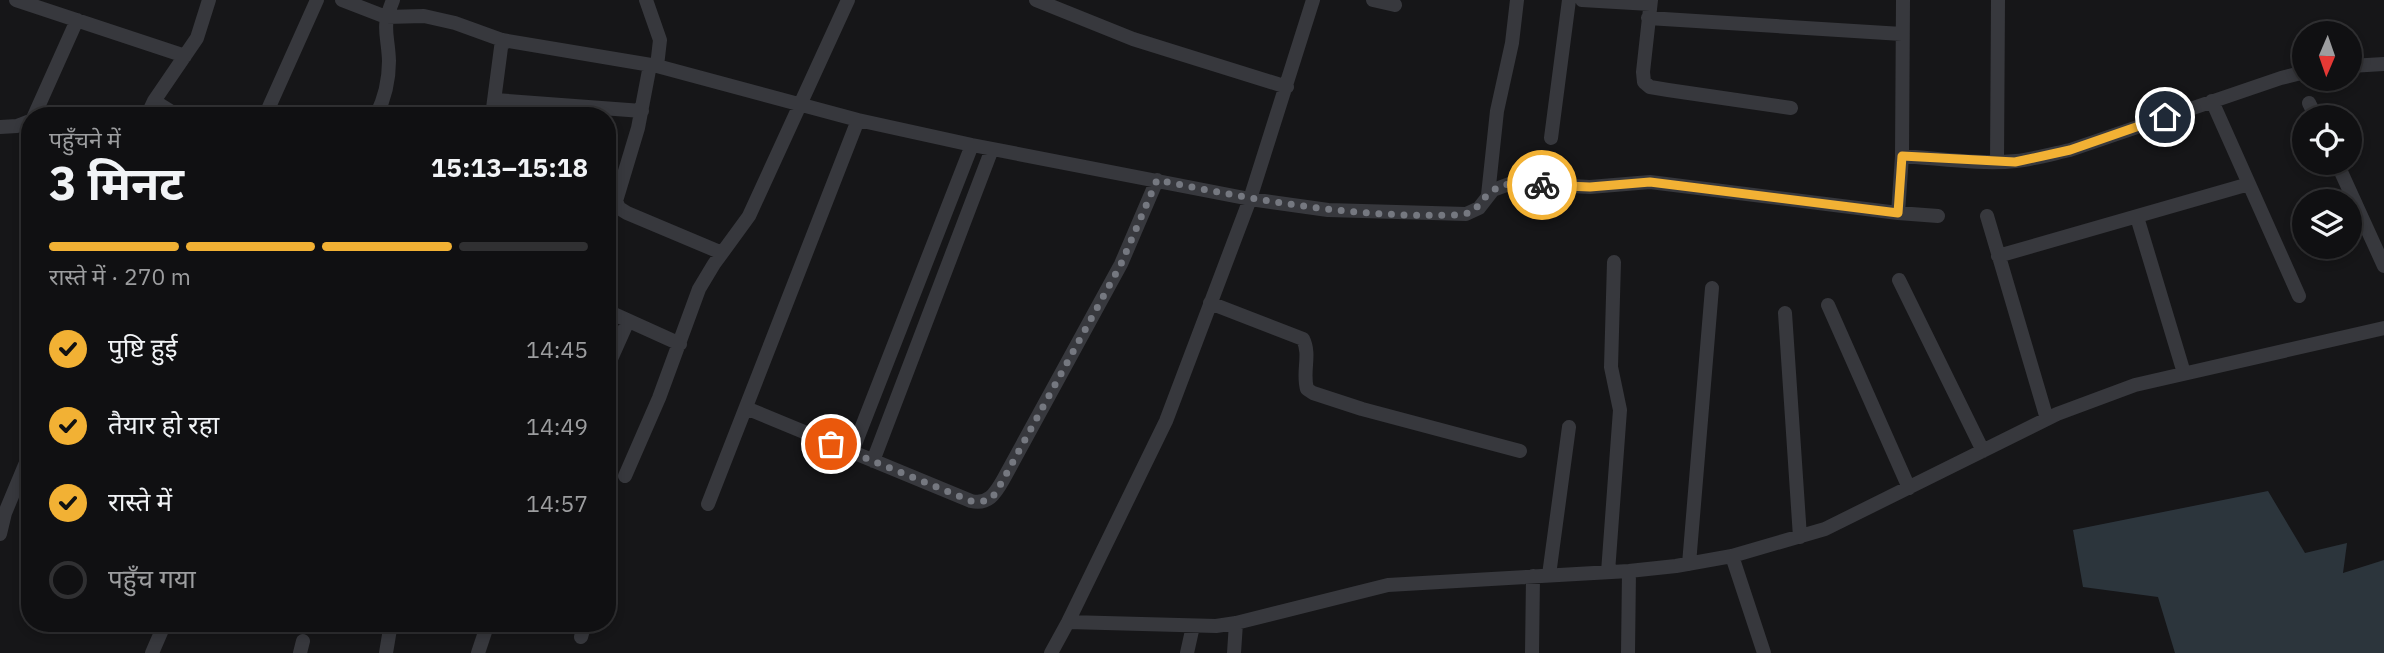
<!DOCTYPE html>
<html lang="hi">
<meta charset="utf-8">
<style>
body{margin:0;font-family:"IBM Plex Sans","Noto Sans Devanagari",sans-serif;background:#19191b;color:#f1f3f6;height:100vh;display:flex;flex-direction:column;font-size:26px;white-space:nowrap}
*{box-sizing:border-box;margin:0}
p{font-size:23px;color:#9c9d9f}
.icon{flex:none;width:38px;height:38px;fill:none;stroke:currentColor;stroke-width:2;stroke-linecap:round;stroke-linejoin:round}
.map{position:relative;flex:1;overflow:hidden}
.details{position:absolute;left:21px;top:107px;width:595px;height:525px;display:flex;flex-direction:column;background:#101012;border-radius:28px;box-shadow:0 4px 10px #0003,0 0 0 2px #303032}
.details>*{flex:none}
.needle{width:46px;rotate:182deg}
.tools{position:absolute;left:2292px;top:21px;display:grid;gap:14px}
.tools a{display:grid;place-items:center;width:70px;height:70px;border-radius:50%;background:#101012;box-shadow:0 4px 10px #0003,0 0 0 2px #303032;font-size:35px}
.pin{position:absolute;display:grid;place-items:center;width:60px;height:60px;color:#fff;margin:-30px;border:4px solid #fff;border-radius:50%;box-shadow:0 2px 7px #0007}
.courier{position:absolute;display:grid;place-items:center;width:70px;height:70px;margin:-35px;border:5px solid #f2b134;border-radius:50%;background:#fff;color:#222;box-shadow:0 2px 9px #0007}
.headline em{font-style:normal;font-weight:700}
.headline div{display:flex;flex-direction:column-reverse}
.headline{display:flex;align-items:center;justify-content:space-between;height:119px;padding:0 28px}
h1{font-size:46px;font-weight:700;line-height:52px}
.bar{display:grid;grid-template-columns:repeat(4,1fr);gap:10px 7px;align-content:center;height:84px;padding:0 28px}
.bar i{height:9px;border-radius:5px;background:#303032}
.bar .current{background:#f2b134}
.bar p{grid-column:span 4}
ol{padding:0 28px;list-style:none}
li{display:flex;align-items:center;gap:21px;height:77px}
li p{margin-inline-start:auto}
li .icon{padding:7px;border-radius:50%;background:#f2b134;color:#111;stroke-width:4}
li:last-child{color:#9c9d9f}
li i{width:38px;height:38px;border:4px solid #303032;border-radius:50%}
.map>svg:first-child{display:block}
</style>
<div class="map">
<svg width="2384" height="653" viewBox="0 0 2384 653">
<rect width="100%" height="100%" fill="#161618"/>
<path fill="#2c353c" d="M2268 491 2305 553 2347 543 2343 573 2384 560V653H2175L2158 597 2083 587 2073 530Z"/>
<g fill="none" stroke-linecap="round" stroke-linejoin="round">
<path stroke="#37383d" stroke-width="14" d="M16 0 185 56
M342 0 386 17 424 16 455 23 502 40 657 66 858 120 972 145 1250 199 1328 210 1466 214 1479 208 1493 190 1512 183 1590 187 1650 182 1898 213 1938 216
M646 0 660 40 657 66
M1036 0 1133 39 1287 87
M1373 0 1395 5
M1582 0 1650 4
M1651 0 1643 72 1644 82 1650 87 1668 90 1791 108
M1648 18 1902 34
M650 65 638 128 616 201 619 208 627 213 722 253
M2350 66 2384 64
M495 100 642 111
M154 101 178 116
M2212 101 2299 296
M2309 103 2316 117
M34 116 77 20
M147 116 154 101 197 38 209 0
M265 116 317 0
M376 116C385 98 389 81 389 61 388 33 381 29 393 0
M492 116 502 40
M0 127 17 126 30 121
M1551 138 1569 0
M1902 156C1937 158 1982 165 2016 161 2034 159 2052 154 2070 150L2281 78 2305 72
M1997 162 1998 0
M2337 163 2384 266
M1488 195 1497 111 1512 43 1517 0
M1898 213 1902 156 1903 0
M1987 216 2047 419
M2137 217 2184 373
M1998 256 2249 184
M1899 280 1983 451
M1210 303 1303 339C1311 355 1302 372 1307 389L1313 393 1362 409 1520 451
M1828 305 1909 488
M607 311 680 344
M1785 313 1800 537
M607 368 628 321
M746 408 971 501C988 505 995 494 1003 480L1121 264 1157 180
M852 452 972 145
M873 461 992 149
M625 476 659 398 699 289 714 264 749 216 848 0
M708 504 858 120
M0 534 5 513 30 453
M1732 556 1764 653
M1689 564 1712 288
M1608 572 1620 410 1611 367 1614 262
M1549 575 1569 427
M1068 622 1216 626 1236 623 1388 585 1629 571 1676 566 1732 556 1825 529 2057 414 2135 385 2384 328
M581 637 585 623
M152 653 165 623
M300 653 303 641
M386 653 391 623
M478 653 488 623
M1051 653 1068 622 1166 421 1250 199 1313 0
M1187 653 1193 626
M1234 653 1236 623
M1532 653 1533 576
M1628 653 1629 571"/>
</g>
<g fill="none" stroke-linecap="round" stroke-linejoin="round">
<path stroke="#757880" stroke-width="7" stroke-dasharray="0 12.6" d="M831 444 971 501H987L995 494 1003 480 1121 264 1157 180C1255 200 1352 218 1453 215 1481 214 1473 206 1491 192 1506 180 1525 183 1542 185"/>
<path stroke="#f2b134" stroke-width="9" d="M1542 185 1590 187 1650 182 1898 213 1902 156 2015 162 2070 150 2165 117"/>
</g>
</svg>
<div class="tools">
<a><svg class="needle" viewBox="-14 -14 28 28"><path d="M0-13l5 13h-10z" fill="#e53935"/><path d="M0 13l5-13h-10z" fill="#9c9d9f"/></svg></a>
<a><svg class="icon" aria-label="locate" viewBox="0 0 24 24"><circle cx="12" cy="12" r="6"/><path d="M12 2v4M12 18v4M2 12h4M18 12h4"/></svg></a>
<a><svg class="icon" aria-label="layers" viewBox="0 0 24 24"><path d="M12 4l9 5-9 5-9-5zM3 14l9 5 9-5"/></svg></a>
</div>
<div class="pin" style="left:831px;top:444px;background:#ea580c"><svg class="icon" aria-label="bag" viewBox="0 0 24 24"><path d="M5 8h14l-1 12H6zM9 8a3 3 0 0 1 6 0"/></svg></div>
<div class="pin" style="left:2165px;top:117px;background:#1f2937"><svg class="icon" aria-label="home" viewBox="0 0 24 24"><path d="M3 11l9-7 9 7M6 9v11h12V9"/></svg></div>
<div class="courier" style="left:1542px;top:185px"><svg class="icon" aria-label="bike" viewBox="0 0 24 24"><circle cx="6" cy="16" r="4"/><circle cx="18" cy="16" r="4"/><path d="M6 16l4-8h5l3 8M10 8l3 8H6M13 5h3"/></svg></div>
<section class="details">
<div class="headline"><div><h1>3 मिनट</h1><p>पहुँचने में</p></div><em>15:13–15:18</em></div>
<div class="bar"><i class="current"></i><i class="current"></i><i class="current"></i><i></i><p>रास्ते में · 270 m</p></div>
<ol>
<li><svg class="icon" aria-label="check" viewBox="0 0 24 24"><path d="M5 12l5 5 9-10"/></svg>पुष्टि हुई<p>14:45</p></li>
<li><svg class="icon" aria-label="check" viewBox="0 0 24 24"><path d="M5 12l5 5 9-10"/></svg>तैयार हो रहा<p>14:49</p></li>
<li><svg class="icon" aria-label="check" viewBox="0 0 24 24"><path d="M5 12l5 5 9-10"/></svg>रास्ते में<p>14:57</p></li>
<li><i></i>पहुँच गया</li>
</ol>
</section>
</div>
